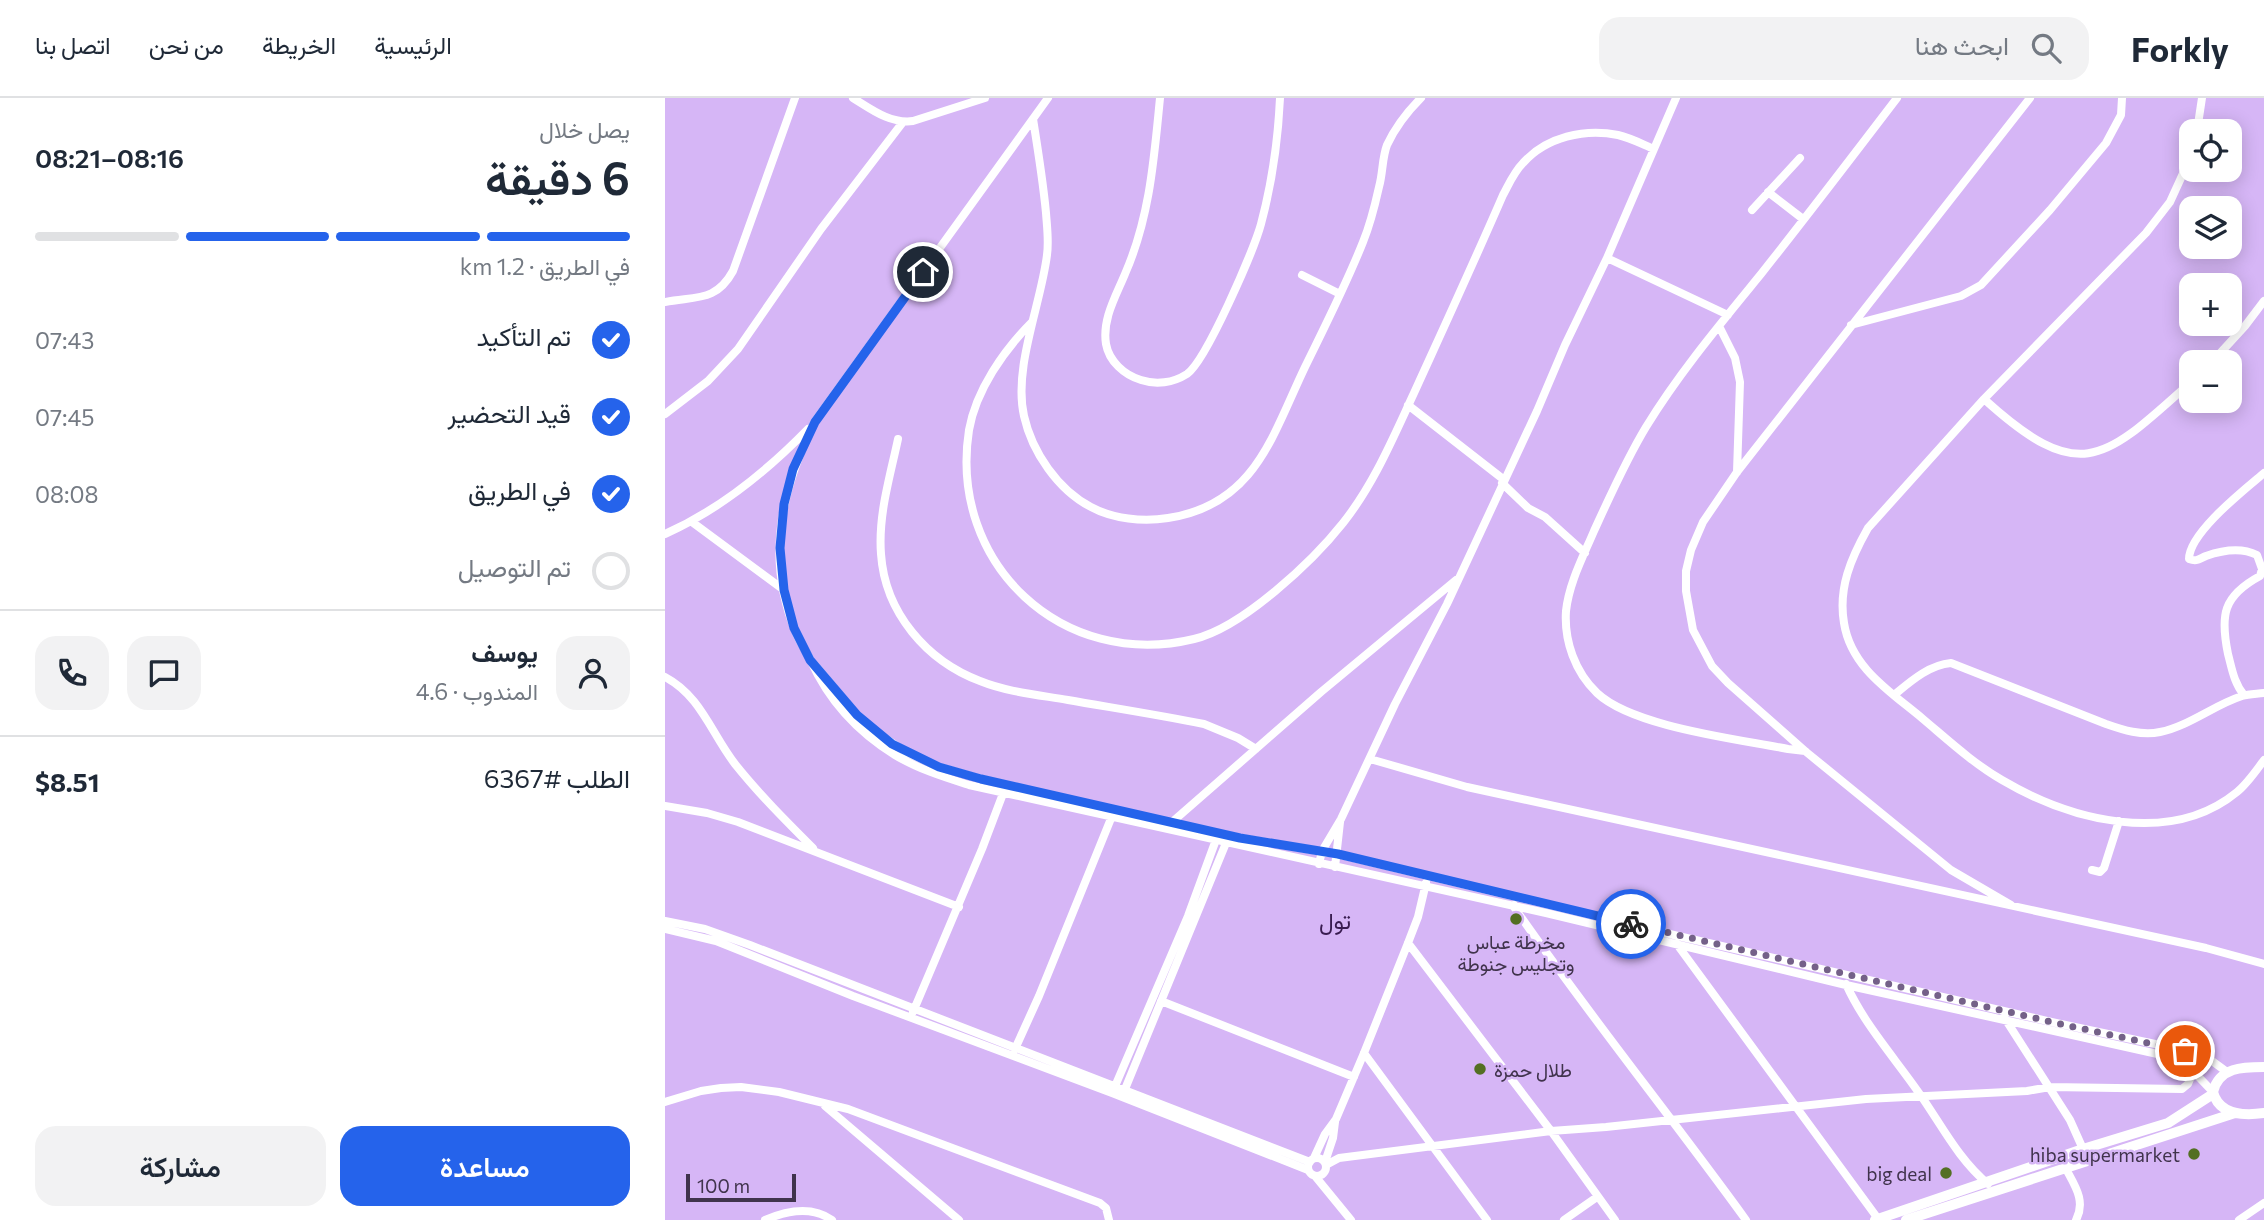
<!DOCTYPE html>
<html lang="ar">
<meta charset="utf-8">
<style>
body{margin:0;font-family:Commissioner,Vazirmatn,sans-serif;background:#f2f2f3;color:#1f2937;direction:rtl;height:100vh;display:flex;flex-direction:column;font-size:26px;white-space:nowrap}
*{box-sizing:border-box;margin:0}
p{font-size:23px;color:#747a83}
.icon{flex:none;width:38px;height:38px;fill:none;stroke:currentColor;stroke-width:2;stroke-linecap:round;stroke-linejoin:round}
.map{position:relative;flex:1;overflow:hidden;direction:ltr}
.panel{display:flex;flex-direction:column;background:#fff;width:665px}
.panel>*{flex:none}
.controls{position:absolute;left:1514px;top:21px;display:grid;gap:14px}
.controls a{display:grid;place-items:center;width:63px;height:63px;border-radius:14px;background:#fff;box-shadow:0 4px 18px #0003;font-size:35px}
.scale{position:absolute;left:21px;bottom:18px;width:110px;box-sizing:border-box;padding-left:7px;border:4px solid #40334c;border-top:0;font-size:19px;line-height:24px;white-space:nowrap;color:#40334c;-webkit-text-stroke:5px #d6b6f6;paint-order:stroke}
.pin{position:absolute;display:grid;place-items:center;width:60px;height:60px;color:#fff;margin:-30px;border:4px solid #fff;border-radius:50%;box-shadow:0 2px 7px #0007}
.courier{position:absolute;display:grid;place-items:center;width:70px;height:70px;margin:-35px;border:5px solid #2563eb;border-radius:50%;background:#fff;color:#222;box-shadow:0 2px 9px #0007}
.overview em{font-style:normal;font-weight:600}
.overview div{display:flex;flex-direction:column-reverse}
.overview{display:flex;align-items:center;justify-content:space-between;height:119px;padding:0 35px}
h1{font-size:46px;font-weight:600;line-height:52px}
.bar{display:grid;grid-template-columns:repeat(4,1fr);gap:10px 7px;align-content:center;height:84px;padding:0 35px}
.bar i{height:9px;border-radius:5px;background:#e0e1e3}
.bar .current{background:#2563eb}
.bar p{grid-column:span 4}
.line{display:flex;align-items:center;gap:18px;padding:0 35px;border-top:2px solid #e0e1e3}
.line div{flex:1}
.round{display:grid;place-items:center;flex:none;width:74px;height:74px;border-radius:21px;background:#f2f2f3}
ol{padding:0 35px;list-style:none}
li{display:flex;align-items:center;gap:21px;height:77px}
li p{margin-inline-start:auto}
li .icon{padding:7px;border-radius:50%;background:#2563eb;color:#fff;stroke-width:4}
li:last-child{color:#747a83}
li i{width:38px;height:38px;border:4px solid #e0e1e3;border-radius:50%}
.button{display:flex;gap:14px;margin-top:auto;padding:14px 35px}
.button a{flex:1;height:80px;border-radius:21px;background:#2563eb;color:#fff;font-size:28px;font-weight:600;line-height:80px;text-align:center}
.button a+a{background:#f2f2f3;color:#1f2937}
header{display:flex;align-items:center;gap:42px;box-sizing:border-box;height:98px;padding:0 35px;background:#fff;border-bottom:2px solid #e0e1e3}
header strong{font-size:33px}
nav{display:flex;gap:38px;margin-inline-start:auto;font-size:24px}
.search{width:490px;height:63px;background:#f2f2f3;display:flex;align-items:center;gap:18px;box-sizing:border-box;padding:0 24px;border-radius:21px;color:#747a83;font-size:26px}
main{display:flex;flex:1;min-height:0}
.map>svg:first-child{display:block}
</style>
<header>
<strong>Forkly</strong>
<div class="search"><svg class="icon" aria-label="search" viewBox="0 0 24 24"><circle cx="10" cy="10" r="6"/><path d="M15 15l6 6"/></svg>ابحث هنا</div>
<nav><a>الرئيسية</a><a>الخريطة</a><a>من نحن</a><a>اتصل بنا</a></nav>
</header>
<main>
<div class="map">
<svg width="1599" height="1122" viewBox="0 0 1599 1122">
<rect width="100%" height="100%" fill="#d6b6f6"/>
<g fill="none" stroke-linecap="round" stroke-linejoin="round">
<path stroke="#fff" stroke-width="8" d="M188 0C206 11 225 26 248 23L320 0
M383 0 150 323C116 392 100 461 131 535 135 545 141 553 146 563 164 603 193 634 230 657 253 671 279 679 304 687L881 815 1181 887 1497 957 1528 973 1548 994
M495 0C489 60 485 119 460 176 451 198 437 221 441 246 444 263 459 277 476 282 491 287 508 285 522 276 541 263 589 152 596 126 607 85 613 42 615 0
M368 21C373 52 378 83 381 115 382 129 384 143 382 157 376 206 348 270 359 318 367 354 393 392 426 409 448 421 478 424 503 420 590 407 607 338 640 269 660 228 681 187 698 144 705 127 710 107 714 89 718 75 717 60 722 47 730 30 743 13 756 0
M1532 33 1537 0
M1526 58 1505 104 1481 135 1319 301 1203 430C1186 460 1173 490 1179 525 1186 570 1226 594 1258 621 1283 642 1309 666 1337 682 1405 722 1505 749 1572 694 1582 686 1591 673 1599 662
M1103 94 1138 121
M1087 112 1135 60
M942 160 1063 217
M637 177 675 196
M0 204C31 198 51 204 68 173L130 0
M367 224C339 252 311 292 304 332 283 466 398 573 529 541 577 530 648 463 678 425 709 386 728 340 749 295 779 229 809 164 838 97 844 86 849 74 858 65 881 39 920 30 953 37 966 40 977 46 989 51
M1186 227 1296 198 1316 187 1385 112 1441 45 1456 17 1457 0
M1054 228 1070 260 1075 284 1072 374
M1547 264 1580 228 1599 203
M1319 301C1416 389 1439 362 1526 284
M743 307 838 381
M0 316 43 283 73 251 156 131 238 24
M233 341C225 379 213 417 216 456 220 515 262 563 315 583 342 594 374 597 403 602 449 610 494 617 539 626L573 640 591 651
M837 385 863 410 880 419 920 455
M27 424 119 492
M0 436C54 412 102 373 143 331
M150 567 192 617 211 634 241 654 274 669 316 681 506 725 575 740 672 756 1013 838 1391 925 1509 950 1543 960 1562 974
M0 579C36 598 46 635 70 666 94 696 121 723 148 750
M1229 597C1246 583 1264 567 1286 565L1441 626C1458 632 1477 638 1495 634 1524 628 1549 607 1577 598 1584 596 1592 596 1599 595
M1579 597C1569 585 1567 571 1563 556 1555 517 1558 498 1595 478L1597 471 1592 457C1576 449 1558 452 1541 458 1534 461 1532 464 1524 461 1524 435 1579 392 1599 375
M1140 653 1123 651C1073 641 968 629 932 595 910 574 899 543 901 513 904 485 918 459 929 433 945 398 961 362 981 329 1014 275 1056 225 1096 176 1142 118 1187 59 1232 0
M705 661 802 689 1541 850 1599 866
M0 708 42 715 73 724 294 809
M506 725 656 594 791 482
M654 766 657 753 676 721 730 606 782 506 872 313 900 247 942 160 1011 0
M670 769 675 724
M1427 772 1435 774 1439 770 1454 723
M849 807V809C923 916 1005 1017 1081 1122
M1346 807 1286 772 1140 653 1063 585 1047 568 1028 532 1021 493V473L1026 452 1038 424 1072 374 1365 0
M0 823 40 831 85 847 645 1064
M0 831 51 843 188 898 447 995 643 1072
M743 845 886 1033 950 1122
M1011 845 1214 1122
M1181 886C1199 926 1229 959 1254 995 1276 1026 1293 1061 1323 1086
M496 903 689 979
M248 914 317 751 339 693
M1339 919 1405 1022 1418 1051
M350 951 374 898 447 718
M699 955 822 1122
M448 993 523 818 552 739
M458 996 561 745
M0 1004 36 993 56 990 76 989 114 994 183 1011 435 1105 441 1110 444 1122
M160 1008 294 1122
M643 1069a9 9 0 1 1 18 0a9 9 0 1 1-18 0Z
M649 1060 660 1036 671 1021 699 955 743 845 753 819 761 785
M660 1064 668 1040 670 1024
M661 1067 674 1060 886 1033 941 1029 1201 1001 1362 993 1385 989 1517 991 1523 986 1535 957
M1401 1071C1410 1088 1421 1103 1411 1122
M650 1078 686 1122
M100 1122C121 1113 147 1108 167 1122
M899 1122 932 1099
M1574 1122 1599 1105"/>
<path stroke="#fff" stroke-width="10" d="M1599 969C1578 969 1554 969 1548 994 1554 1017 1578 1018 1599 1015
M1210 1122 1418 1051 1503 1025 1548 996
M1241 1122 1570 1015"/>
</g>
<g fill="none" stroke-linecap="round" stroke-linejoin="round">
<path stroke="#746188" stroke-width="7" stroke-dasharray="0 12.6" d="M966 826 1391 925 1520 953"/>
<path stroke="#2563eb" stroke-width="9" d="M258 174 150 324 128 371 119 406 115 450 119 492 129 530 145 562 192 617 227 646 274 669 316 681 575 740 673 756 966 826"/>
</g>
<g fill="#536f23" stroke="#d6b6f6" stroke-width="2.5">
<circle cx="851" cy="821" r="7"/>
<circle cx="815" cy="971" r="7"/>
<circle cx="1529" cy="1056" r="7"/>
<circle cx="1281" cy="1075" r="7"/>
</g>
<g text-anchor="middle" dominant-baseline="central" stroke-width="5" stroke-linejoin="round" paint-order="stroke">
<g font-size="19" fill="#40334c" stroke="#d6b6f6" text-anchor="end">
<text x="851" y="843" text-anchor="middle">مخرطة عباس<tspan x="851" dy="22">وتجليس جنوطة</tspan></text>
<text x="829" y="971" text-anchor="start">طلال حمزة</text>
<text x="1515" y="1056">hiba supermarket</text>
<text x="1267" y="1075">big deal</text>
</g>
<g font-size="23" fill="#391c50" stroke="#d6b6f6">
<text x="670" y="822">تول</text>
</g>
</g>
</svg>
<div class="controls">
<a><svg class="icon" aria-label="locate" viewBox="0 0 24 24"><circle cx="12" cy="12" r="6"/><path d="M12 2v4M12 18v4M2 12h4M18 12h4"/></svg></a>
<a><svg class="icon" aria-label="layers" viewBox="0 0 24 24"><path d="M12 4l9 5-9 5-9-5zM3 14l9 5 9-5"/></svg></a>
<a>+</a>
<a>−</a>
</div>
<div class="scale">100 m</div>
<div class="pin" style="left:1520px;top:953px;background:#ea580c"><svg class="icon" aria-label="bag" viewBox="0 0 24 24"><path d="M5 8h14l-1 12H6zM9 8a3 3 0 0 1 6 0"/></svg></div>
<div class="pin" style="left:258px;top:174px;background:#1f2937"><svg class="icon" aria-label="home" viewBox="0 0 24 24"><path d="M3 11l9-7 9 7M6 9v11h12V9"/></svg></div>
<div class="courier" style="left:966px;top:826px"><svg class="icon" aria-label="bike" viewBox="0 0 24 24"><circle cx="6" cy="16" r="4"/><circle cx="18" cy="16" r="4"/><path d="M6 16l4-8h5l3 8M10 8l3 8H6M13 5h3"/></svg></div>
</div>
<section class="panel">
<div class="overview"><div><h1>6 دقيقة</h1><p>يصل خلال</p></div><em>08:16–08:21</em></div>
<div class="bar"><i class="current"></i><i class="current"></i><i class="current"></i><i></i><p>في الطريق · 1.2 km</p></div>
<ol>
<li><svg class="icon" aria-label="check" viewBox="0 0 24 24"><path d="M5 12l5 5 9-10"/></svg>تم التأكيد<p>07:43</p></li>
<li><svg class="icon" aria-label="check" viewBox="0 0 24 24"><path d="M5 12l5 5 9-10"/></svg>قيد التحضير<p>07:45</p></li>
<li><svg class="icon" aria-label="check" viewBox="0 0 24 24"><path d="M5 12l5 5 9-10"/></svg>في الطريق<p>08:08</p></li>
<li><i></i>تم التوصيل</li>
</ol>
<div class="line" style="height:126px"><a class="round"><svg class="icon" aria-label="person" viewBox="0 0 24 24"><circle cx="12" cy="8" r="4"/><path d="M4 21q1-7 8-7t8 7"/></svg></a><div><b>يوسف</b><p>المندوب · 4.6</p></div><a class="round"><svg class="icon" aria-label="chat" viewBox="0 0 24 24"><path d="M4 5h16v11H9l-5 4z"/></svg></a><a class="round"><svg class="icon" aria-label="phone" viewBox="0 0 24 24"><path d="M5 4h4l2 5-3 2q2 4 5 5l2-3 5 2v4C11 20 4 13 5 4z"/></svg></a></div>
<div class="line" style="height:91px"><div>الطلب #6367</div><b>$8.51</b></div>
<div class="button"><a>مساعدة</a><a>مشاركة</a></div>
</section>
</main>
